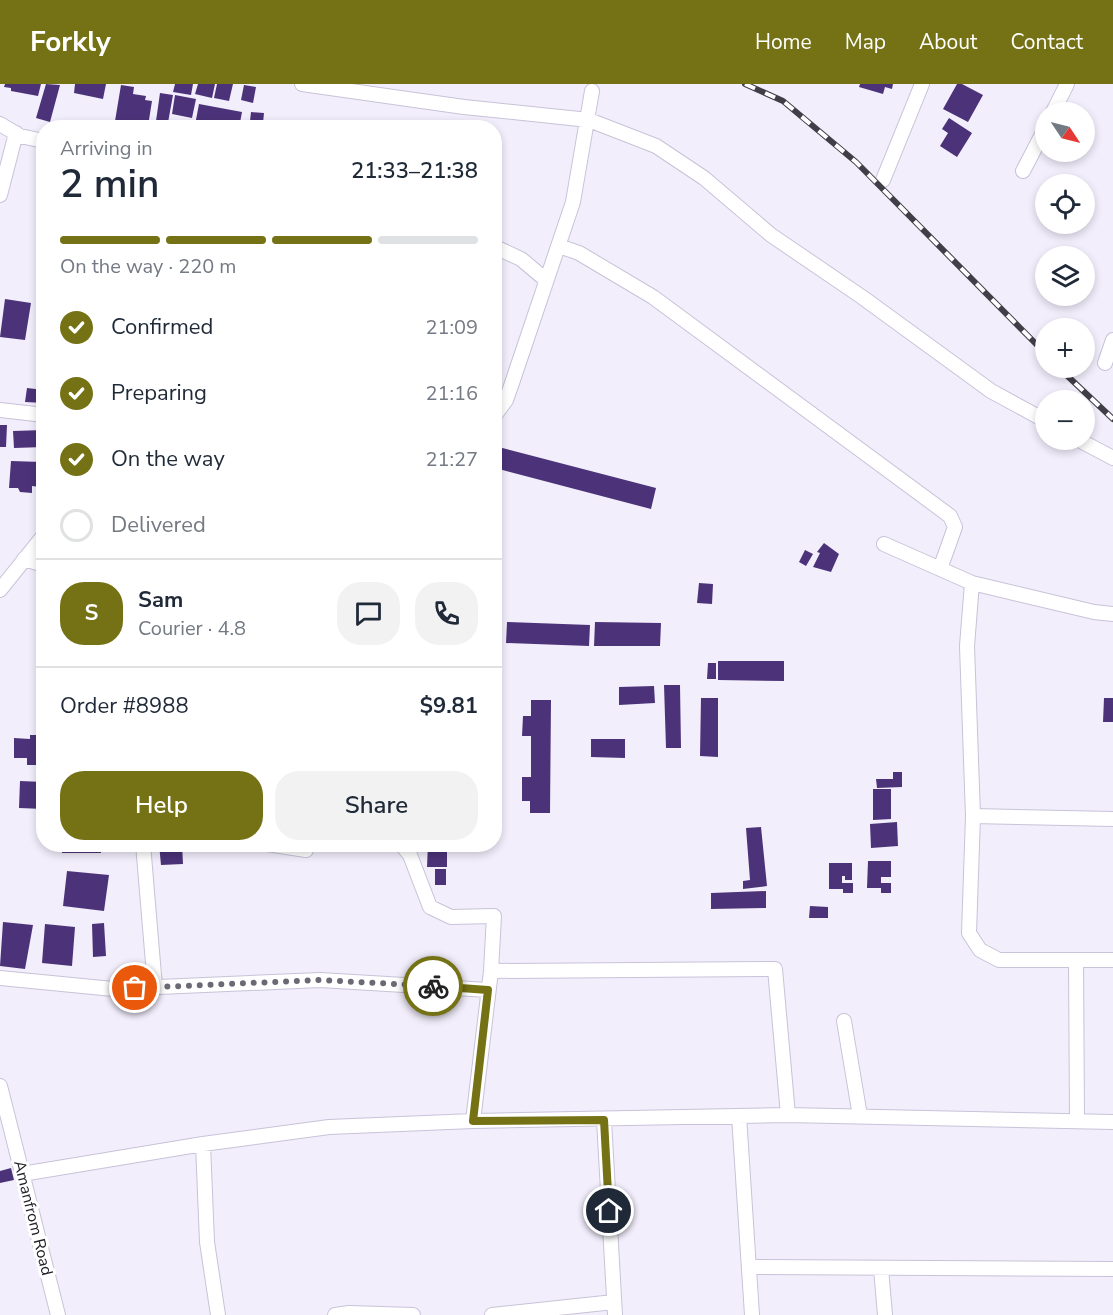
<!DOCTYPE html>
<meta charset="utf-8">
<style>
body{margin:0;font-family:"Nunito Sans",sans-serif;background:#f2f2f3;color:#1f2937;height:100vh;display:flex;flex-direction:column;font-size:22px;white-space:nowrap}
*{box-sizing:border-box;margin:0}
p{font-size:20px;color:#747a83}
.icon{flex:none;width:33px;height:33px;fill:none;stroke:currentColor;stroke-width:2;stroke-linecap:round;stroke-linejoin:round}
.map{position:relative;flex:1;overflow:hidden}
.details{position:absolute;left:36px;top:36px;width:466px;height:732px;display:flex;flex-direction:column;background:#fff;border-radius:24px;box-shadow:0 3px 9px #0003}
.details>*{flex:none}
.needle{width:39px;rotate:125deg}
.fabs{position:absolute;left:1035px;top:18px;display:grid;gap:12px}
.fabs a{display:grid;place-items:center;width:60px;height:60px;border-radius:50%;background:#fff;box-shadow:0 3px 9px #0003;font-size:30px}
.pin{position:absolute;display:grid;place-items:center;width:51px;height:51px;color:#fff;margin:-26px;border:3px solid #fff;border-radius:50%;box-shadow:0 2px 6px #0007}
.courier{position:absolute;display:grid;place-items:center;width:60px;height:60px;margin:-30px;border:4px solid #757215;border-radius:50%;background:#fff;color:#222;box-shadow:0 2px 8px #0007}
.headline em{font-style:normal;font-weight:600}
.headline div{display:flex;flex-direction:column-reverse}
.headline{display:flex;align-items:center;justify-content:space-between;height:102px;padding:0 24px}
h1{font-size:39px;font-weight:600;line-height:45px}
.bar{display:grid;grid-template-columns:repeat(4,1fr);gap:9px 6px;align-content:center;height:72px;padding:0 24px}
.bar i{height:8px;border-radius:4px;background:#e0e1e3}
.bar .current{background:#757215}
.bar p{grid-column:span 4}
.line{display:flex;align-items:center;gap:15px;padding:0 24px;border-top:2px solid #e0e1e3}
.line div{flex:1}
.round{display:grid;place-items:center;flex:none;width:63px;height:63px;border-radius:24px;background:#f2f2f3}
ol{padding:0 24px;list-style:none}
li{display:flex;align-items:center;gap:18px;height:66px}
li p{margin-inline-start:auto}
li .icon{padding:6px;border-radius:50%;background:#757215;color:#fff;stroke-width:4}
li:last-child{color:#747a83}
li i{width:33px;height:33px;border:3px solid #e0e1e3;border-radius:50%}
.primary-button{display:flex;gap:12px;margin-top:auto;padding:12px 24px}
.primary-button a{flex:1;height:69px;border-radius:24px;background:#757215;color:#fff;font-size:24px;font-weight:600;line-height:69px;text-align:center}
.primary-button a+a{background:#f2f2f3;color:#1f2937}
header{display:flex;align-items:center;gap:36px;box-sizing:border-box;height:84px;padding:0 30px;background:#757215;color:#fff}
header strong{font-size:28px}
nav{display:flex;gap:33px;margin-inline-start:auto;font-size:21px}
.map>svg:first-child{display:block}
</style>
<header>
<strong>Forkly</strong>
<nav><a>Home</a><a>Map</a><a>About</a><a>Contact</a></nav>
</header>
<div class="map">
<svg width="1113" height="1231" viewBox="0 0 1113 1231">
<rect width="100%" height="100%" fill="#f2eefc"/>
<path fill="#4c3379" d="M5 0H41L38 12 11 7V4L4 3Z
M46 0 60 1 50 38 36 34Z
M75 0H106L103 15 74 9Z
M175 0H193L191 11 173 8Z
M198 0H215L212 14 195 10Z
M217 0H233L229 17 214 14Z
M860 0H893L892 5 885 3 883 10 859 3Z
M957 0H962L983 11 968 38 943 25Z
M121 1 134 3 133 10 146 12 145 16 152 17 148 42 114 43Z
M244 1 256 3 253 19 241 16Z
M160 9 173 11 167 44H155Z
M175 11 196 15 192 34 172 30Z
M199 20 242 28 239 44 195 41Z
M251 28 264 29 263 39 250 37Z
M949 34 972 49 957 73 940 62 948 49 942 45Z
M5 215 31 219 25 256 0 253Z
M27 304 44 306V319L25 318Z
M0 341H7L6 363H0Z
M44 346V363L14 364 13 347Z
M495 362 656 404 651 425 495 384Z
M11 377 42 378 40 403 32 402V409L20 408 18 404H9Z
M824 459 839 470 831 488 813 483 820 469 817 468Z
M805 466 813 470 806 482 799 478Z
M699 499 713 500 712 520 697 519Z
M507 538 590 541 589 562 506 559Z
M595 538 661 539 660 562H594Z
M37 564H44V597H37Z
M718 577H784V597L718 596Z
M708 579H716V595H707Z
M664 601H680L681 664H666Z
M654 602 655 619 619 621V603Z
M701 614H718V673L700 672Z
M1104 614H1113V638H1103Z
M39 615 44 616V634L37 633Z
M531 616H551L550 729H530V717H522V693H531V652H522L523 632H531Z
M30 651H44V681H27V674H14V654L30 655Z
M591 655H625V674L591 673Z
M893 688H902V703L877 704 876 695H893Z
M20 697 44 698V725L19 724Z
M873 705H891V735L873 736Z
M897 738 898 762 871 764 870 740Z
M761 743 767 802 743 805V797L750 796 746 744Z
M62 760H101V769H62Z
M159 760H182L183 780 161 781Z
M428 760H447V783H427Z
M868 777H891V793H881V799H891V809H881V804H867Z
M829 779H852V796H845V792H842V799H853V809H843V805H829Z
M435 785H446V801H435Z
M67 787 109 791 104 827 63 822Z
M766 807V824L711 825V809Z
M810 822 828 823V834H809Z
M3 838 33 841 25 885 0 882Z
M104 839 106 872 93 873 92 840Z
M45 840 75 843 72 882 42 879Z
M11 1084 14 1096 0 1099V1087Z"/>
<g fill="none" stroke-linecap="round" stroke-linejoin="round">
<g stroke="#c8c3d8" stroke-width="16">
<path id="minor" d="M302 0 464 23 589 36 656 62 704 94 771 151 862 213 991 307 1046 337
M1053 28 1067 0
M0 40 20 52 44 57
M1023 87 1046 43
M883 96 922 0
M0 111 16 49
M559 162 579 169 653 213 950 432 955 443 940 485
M495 163 521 175 546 196
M1105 279 1113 256
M0 326 44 331
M495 331 506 316 511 302 573 118 592 7
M1079 356 1113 374
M884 460 972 499
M24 475 44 481
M0 506 44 451
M1113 530 1094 528 972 499 967 562 973 732 969 849 980 866 999 876H1113
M973 732 1113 735
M143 760 155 903
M267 760 306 766
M401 760 410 771 430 823 451 833 494 832 491 887 473 1037
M1076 876 1077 1036
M491 887 775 885 788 1031
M0 894 113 905 320 896 488 906
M844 937 860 1032
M0 1002 58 1231
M739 1032 752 1231
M604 1036 615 1231
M203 1060 207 1158 218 1231
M22 1090 203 1060 329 1043 473 1037 788 1031 1113 1038
M750 1183 1113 1185
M881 1184 885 1231
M335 1231 349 1229 413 1231
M492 1231 614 1218"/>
</g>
<use href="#minor" stroke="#fff" stroke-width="14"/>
<g stroke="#403e47" stroke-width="6">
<path id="rail" d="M745 0 783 17 856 78 1046 270
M1059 284 1113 335"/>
</g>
<use href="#rail" stroke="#fff" stroke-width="4" stroke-dasharray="11" stroke-linecap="butt"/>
</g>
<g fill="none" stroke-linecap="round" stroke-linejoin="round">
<path stroke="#6b6973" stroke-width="6" stroke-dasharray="0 10.8" d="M135 904 320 896 433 902"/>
<path stroke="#757215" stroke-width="8" d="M433 902 488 906 473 1037 604 1036 609 1127"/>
</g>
<g text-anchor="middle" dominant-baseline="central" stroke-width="6" stroke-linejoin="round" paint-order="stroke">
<g font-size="16" fill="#232129" stroke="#fff">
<text transform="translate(33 1134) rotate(76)">Amanfrom Road</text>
</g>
</g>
</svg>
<div class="fabs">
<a><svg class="needle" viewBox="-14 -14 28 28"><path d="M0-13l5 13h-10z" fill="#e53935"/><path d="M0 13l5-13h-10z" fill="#747a83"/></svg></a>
<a><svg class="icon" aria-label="locate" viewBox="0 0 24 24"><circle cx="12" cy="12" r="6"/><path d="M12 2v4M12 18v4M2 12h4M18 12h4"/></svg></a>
<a><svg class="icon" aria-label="layers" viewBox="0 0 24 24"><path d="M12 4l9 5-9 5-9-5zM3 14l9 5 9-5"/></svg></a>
<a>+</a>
<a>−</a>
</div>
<div class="pin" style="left:135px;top:904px;background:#ea580c"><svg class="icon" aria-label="bag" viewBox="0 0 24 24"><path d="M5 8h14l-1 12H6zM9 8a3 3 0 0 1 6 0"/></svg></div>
<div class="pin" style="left:609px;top:1127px;background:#1f2937"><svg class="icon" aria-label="home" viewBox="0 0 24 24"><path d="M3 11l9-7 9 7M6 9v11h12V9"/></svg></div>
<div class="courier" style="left:433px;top:902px"><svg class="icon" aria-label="bike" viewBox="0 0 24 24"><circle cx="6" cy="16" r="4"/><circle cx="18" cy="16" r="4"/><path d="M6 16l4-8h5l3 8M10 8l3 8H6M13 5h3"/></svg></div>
<section class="details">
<div class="headline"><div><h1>2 min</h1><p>Arriving in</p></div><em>21:33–21:38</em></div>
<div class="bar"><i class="current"></i><i class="current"></i><i class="current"></i><i></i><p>On the way · 220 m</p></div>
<ol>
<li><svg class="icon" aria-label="check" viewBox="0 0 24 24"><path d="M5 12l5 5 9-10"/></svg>Confirmed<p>21:09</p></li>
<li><svg class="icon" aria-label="check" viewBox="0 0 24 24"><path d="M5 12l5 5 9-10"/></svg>Preparing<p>21:16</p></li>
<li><svg class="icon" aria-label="check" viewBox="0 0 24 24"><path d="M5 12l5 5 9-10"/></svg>On the way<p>21:27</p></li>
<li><i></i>Delivered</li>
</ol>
<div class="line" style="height:108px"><b class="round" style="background:#757215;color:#fff">S</b><div><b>Sam</b><p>Courier · 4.8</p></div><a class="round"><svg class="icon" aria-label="chat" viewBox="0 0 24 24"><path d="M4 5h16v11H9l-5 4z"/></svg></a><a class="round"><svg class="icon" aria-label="phone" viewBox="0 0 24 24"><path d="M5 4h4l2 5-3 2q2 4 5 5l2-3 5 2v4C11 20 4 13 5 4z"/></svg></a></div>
<div class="line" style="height:78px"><div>Order #8988</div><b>$9.81</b></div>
<div class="primary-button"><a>Help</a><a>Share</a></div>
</section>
</div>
